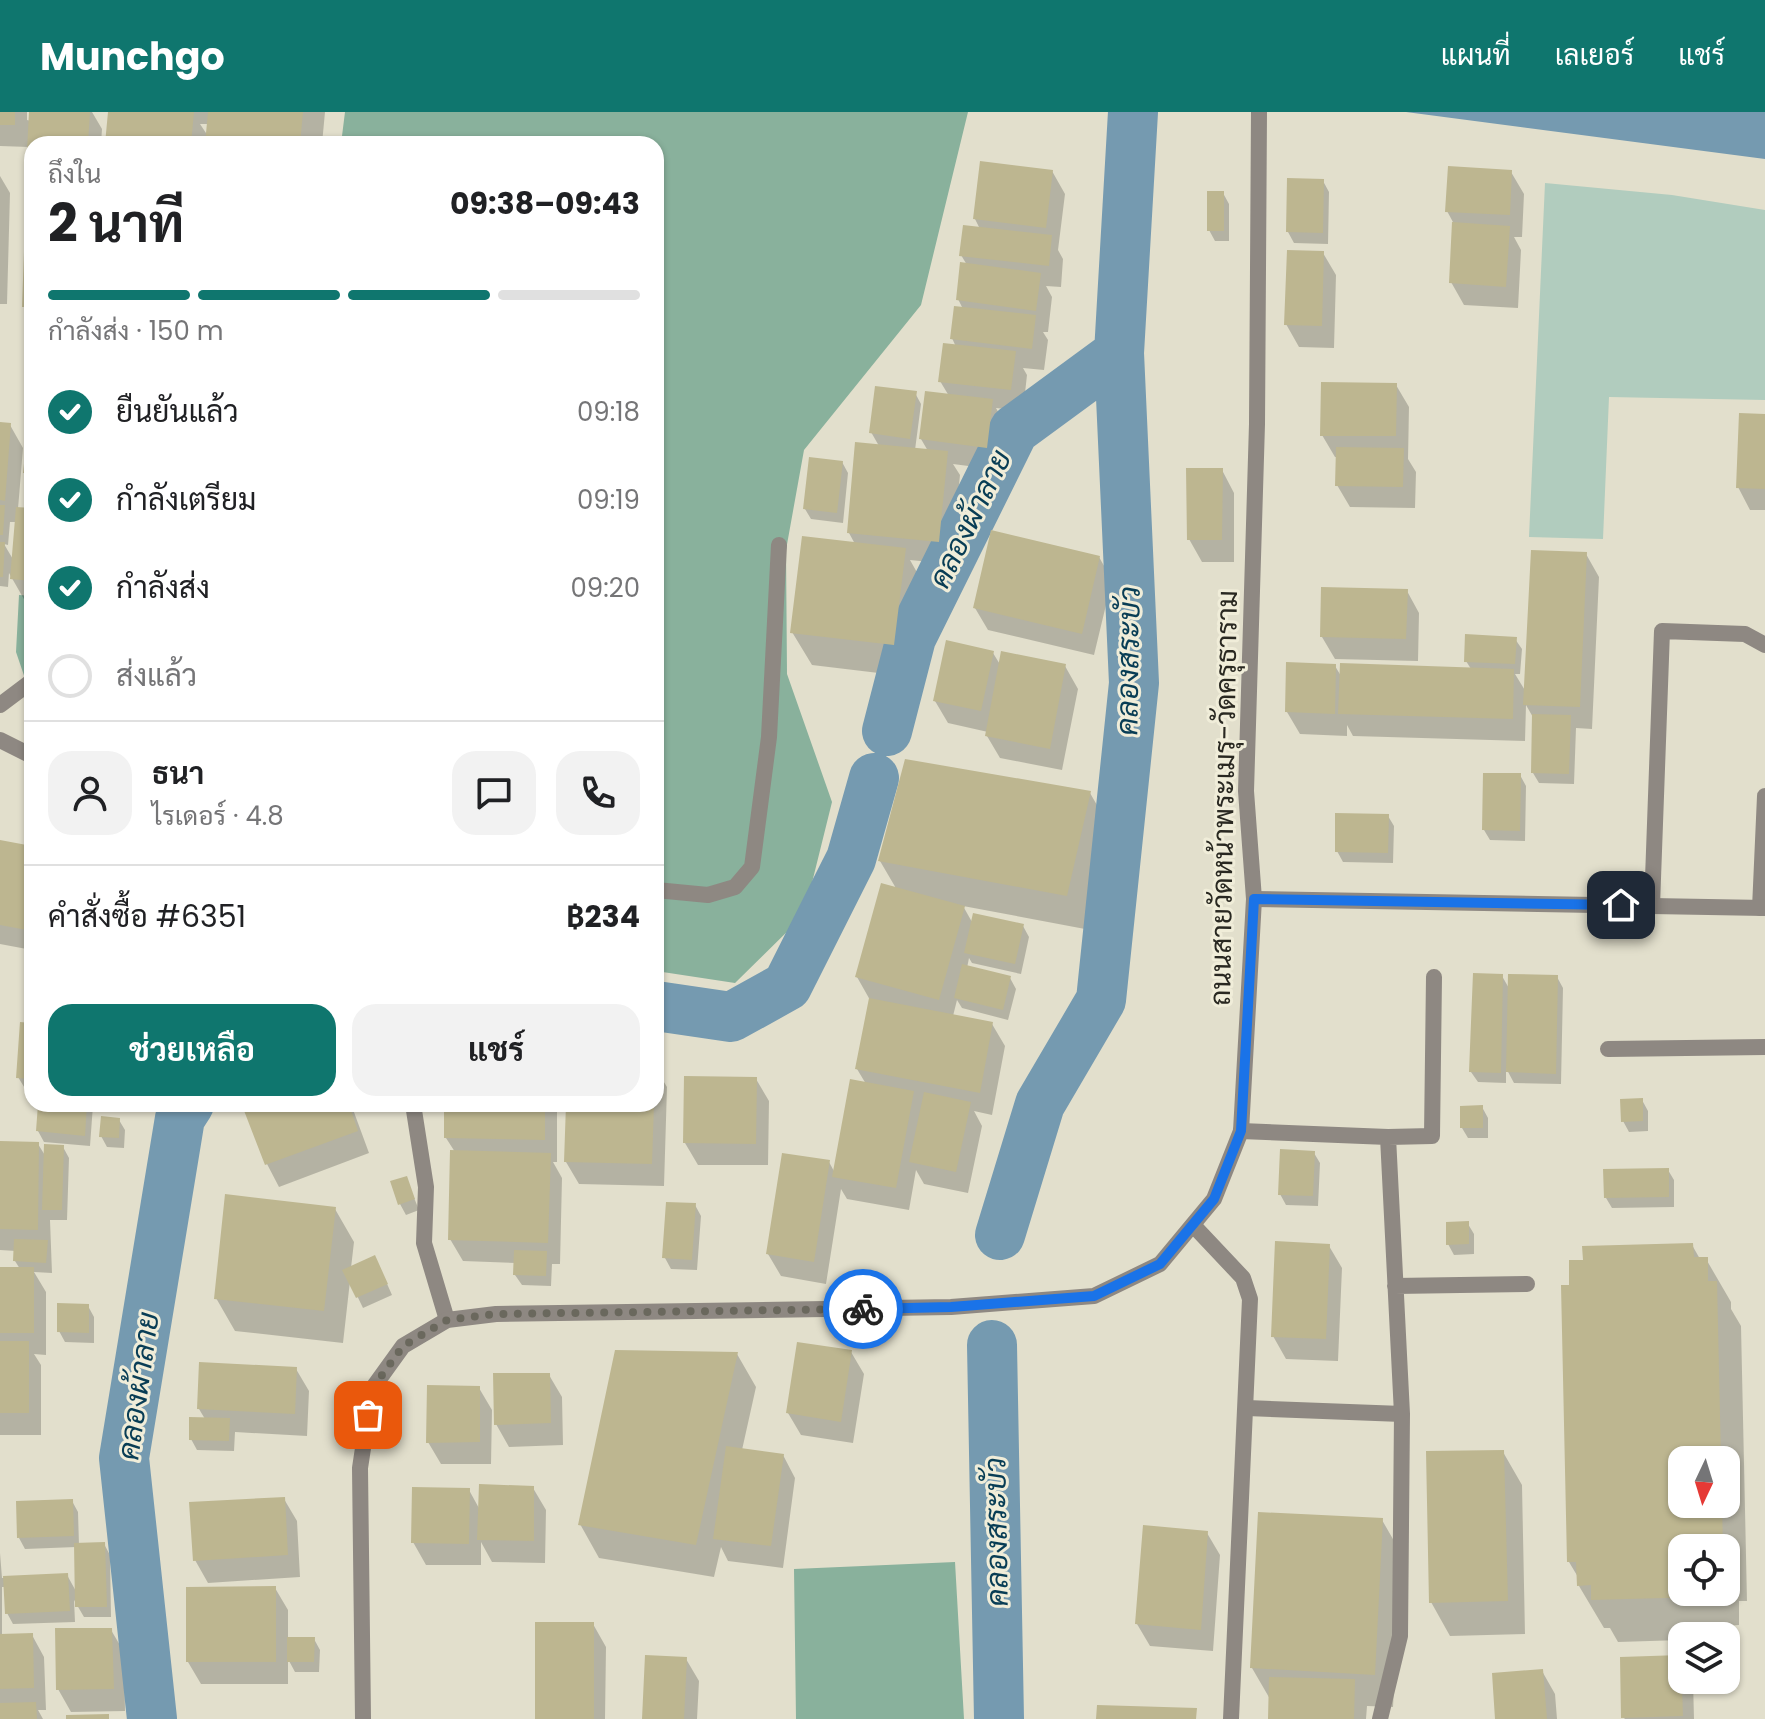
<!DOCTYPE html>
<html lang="th">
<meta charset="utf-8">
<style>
body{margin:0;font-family:Poppins,Sarabun,sans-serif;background:#f2f2f2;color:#202124;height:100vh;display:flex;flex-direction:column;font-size:30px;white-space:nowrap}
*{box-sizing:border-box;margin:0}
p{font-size:26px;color:#757577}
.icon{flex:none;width:44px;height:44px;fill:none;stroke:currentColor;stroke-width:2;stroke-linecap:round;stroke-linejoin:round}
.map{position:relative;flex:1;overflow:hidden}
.side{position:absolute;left:24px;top:24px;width:640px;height:976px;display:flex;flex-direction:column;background:#fff;border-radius:24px;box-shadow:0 2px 6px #0004}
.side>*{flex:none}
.needle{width:52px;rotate:184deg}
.fabs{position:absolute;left:1668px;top:1334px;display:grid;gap:16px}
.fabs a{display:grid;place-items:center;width:72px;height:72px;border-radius:16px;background:#fff;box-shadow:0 2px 6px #0004;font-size:40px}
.pin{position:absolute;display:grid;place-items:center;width:68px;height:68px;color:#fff;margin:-34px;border-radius:16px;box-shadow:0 4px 12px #0006}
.courier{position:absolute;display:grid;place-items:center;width:80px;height:80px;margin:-40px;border:6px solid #1a73e8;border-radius:50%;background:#fff;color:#222;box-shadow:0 2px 10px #0007}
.overview em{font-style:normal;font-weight:700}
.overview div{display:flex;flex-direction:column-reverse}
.overview{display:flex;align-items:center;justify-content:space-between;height:136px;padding:0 24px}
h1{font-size:52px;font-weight:700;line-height:60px}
.bar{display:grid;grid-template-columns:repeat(4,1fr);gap:12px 8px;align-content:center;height:96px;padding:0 24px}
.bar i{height:10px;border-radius:6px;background:#e0e0e0}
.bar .current{background:#0f766e}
.bar p{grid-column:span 4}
.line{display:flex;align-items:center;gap:20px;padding:0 24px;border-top:2px solid #e0e0e0}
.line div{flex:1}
.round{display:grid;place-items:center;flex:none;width:84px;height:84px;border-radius:24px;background:#f2f2f2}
ol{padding:0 24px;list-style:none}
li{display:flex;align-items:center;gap:24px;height:88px}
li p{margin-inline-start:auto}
li .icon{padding:8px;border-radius:50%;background:#0f766e;color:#fff;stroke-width:4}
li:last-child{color:#757577}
li i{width:44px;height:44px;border:4px solid #e0e0e0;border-radius:50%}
.cta{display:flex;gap:16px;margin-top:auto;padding:16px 24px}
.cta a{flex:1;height:92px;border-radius:24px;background:#0f766e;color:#fff;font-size:32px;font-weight:700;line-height:92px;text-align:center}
.cta a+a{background:#f2f2f2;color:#202124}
header{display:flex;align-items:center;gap:48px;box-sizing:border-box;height:112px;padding:0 40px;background:#0f766e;color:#fff}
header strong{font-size:38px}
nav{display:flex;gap:44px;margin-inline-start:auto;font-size:28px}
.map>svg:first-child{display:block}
</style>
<header>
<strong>Munchgo</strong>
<nav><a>แผนที่</a><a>เลเยอร์</a><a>แชร์</a></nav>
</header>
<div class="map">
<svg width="1765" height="1607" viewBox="0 0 1765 1607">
<rect width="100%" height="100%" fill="#e2dfcc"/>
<path fill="#b1ccbe" d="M1545 71 1672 83 1765 98V288L1609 285 1603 427 1529 425Z"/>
<path fill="#89b19c" d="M345 0H968L921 193 804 338 786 438 787 562 832 690 804 803 735 871 656 859V32H341Z
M19 483 32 484V587L16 540Z
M955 1450 964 1607H796L794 1457Z"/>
<path fill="#759ab0" d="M1406 0H1765V47Z"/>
<path fill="#0003" fill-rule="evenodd" d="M0 0H27V8L31 9V0H92L102 17 101 32H32V64L28 57 29 35 0 34Z
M110 0H325L322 32H107ZM200 12H209L208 24Z
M1052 59 1065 82 1058 138 1063 147 1061 175 1046 174 1052 185 1048 220H1043L1048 228 1044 258 1023 256 1027 263 1023 299 996 296 1005 312 999 358 953 352 960 363 951 452 910 448 923 471 912 565 812 553 792 520 855 432 849 421 879 334 871 320 915 281 921 292 915 338 928 339 921 327 949 284 940 269 956 235 952 226 963 197 958 187 967 153 961 143 980 117 975 107Z
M1511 60 1524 82 1522 125H1514L1521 138 1518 196 1464 193 1451 170 1454 112 1447 99Z
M0 64 10 81 7 192H0Z
M1323 69 1329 80 1328 132 1294 131 1288 120Z
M1223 81 1229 92V129H1215L1209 118Z
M1323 141 1336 163 1334 236 1299 235 1286 212Z
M32 143V208L24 194Z
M1396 273 1409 295 1408 347 1416 360 1415 396 1350 395 1337 373 1338 345H1335L1322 323Z
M1765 304V398H1750L1738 375Z
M0 312 10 313 23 336 18 397 32 398V489H25L9 461 8 475 0 474ZM10 410H17L14 449 4 432 8 433Z
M32 327V372L25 361Z
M842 350 848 361 843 411 811 407 805 397Z
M1222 358 1234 381V450H1202L1189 427Z
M1586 442 1599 465 1592 617 1576 616 1574 672 1539 671 1533 661 1534 607 1526 593 1525 629 1353 624 1347 613V624L1300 622 1287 600 1335 554 1341 564 1471 557 1466 549 1515 527 1522 537 1520 562H1515L1526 580Z
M1099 445 1112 468 1094 543 988 518 975 496Z
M1407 479 1419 501 1418 549 1335 547 1322 525Z
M993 541 1001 554H1065L1078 577 1062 658 1000 646 987 624 988 620 948 611 935 589Z
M1520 663 1526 674 1525 729 1490 728 1484 718Z
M1090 681 1109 714 1085 817 963 794 972 810 1023 814 1029 825 1021 862 972 851 969 846 967 856 1010 866 1016 877 1008 908 962 896 957 888 953 904 992 912 1005 934 992 1003 974 999 982 1014 968 1081 924 1072 916 1058 909 1098 847 1087 841 1077 826 1172 781 1164 768 1142 829 1050 835 1061 866 972 857 957 870 888 857 865 897 778 880 749Z
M1388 704 1394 714 1393 751 1343 750 1337 739Z
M0 730 32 736V838L0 832Z
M1502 864 1510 878 1557 865 1563 876 1561 972 1514 971 1506 956V971L1478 970 1471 960Z
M32 913V988L18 965Z
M656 957 667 975 664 1074 579 1072 566 1050 568 992H656Z
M756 967 769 989 768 1053H698L685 1031Z
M1642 988 1648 999V1019L1629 1020 1623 1009Z
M40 992H141L140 996 93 993 90 1034 44 1030 38 1019Z
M259 992H351L369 1041 279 1075 267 1052 246 997Z
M446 992H557V1050H553L562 1066 560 1152H552L551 1174 522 1173 515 1163 516 1151 463 1149 450 1127 455 1040 446 1026Z
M1482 995 1488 1006V1026H1468L1462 1016Z
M119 1008 125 1018 124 1036 107 1035 101 1024Z
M0 1031 38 1032 46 1045 63 1035 69 1046 67 1108H50L52 1161 34 1160 46 1180V1243L34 1242 41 1253V1323H0V1157H20L15 1149 16 1139 0 1138Z
M1314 1041 1320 1051 1318 1094 1286 1093 1280 1082Z
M1668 1058 1674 1068V1095L1612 1096 1606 1086Z
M406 1066 419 1098 406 1103 400 1092Z
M695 1093 701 1104 697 1158 671 1157 665 1146Z
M335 1097 354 1130 351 1156H380L392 1183 363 1196 350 1169 343 1231 235 1219 216 1186Z
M1468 1112 1474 1122V1142L1454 1143 1448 1132Z
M1692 1133 1700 1147H1706L1731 1190V1197L1741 1214 1747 1489H1739V1513L1725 1514V1524H1682V1528L1618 1530 1610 1516H1604L1579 1474 1578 1465 1569 1450 1571 1174 1585 1150ZM1682 1348H1726V1392H1682ZM1682 1436H1726V1480H1682Z
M1329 1134 1342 1156 1338 1249 1286 1247 1273 1224Z
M88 1194 94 1205V1231L65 1230 59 1219Z
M851 1240 864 1262 853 1331 801 1323 788 1301Z
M737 1242 756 1275 742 1338 783 1343 795 1366 783 1456 728 1449 721 1435 714 1465 599 1446 580 1412Z
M296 1257 309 1279 307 1324 235 1320 234 1339 197 1338 191 1327 205 1307 199 1297Z
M549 1263 562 1285 563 1333 509 1335 496 1312Z
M479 1276 492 1298 491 1352H441L428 1330Z
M1503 1340 1522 1373 1525 1522 1450 1524 1431 1490Z
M533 1376 546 1398 545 1451 492 1450 481 1430V1453H426L413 1430 469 1378 480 1398Z
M284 1387 297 1409 300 1465 208 1471 195 1448Z
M72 1389 78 1400 79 1433 104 1432 110 1443 111 1505H84L74 1488 75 1510 13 1512 7 1501 6 1475H2V1524L32 1523 44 1545 46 1598H38L43 1607H0V1441L2 1466 67 1463 77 1481 76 1435 25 1437 19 1426Z
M1382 1408 1401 1441 1393 1595 1367 1594 1366 1607H1270V1587L1252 1556Z
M1207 1421 1220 1443 1213 1539 1150 1534 1137 1512Z
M275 1476 288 1498V1527H314L320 1538 319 1560H295L288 1547V1572H201L188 1550Z
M593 1512 606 1535 605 1607H537Z
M111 1518 124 1540 125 1599 71 1600 58 1577Z
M1680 1545 1682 1568H1693L1694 1607H1625L1623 1605Z
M686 1547 699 1569 697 1607H644Z
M1542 1559 1555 1582 1557 1607H1497Z"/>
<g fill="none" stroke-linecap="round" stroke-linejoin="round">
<path stroke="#759ab0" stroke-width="50" d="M887 619 911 526 1014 318 1119 241
M656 894 731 905 787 874 851 747 874 666
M1000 1123 1040 992 1101 888 1134 571 1119 241 1133 0
M992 1233 999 1607
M152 1607 124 1346 180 1006 189 992"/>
</g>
<path fill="#bdb690" d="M0 0H15V13H0Z
M29 0H90L88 32H32V58L26 57Z
M108 0H194L191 32H105Z
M208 0H303L300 32H205Z
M980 49 1053 58 1046 116 973 107Z
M1448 54 1512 58 1510 103 1445 100Z
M1287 66 1324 67 1323 121 1286 120Z
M27 67 32 68V129H24Z
M1207 79H1224V119H1207Z
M1452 110 1510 114 1506 175 1449 171Z
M963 113 1052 123 1049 154 959 144Z
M1287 138 1324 139 1322 214 1284 213Z
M24 140 32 141V195H22Z
M960 150 1041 161 1036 199 956 188Z
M954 194 1036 203 1032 237 950 227Z
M943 231 1016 239 1011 278 938 270Z
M1321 270 1397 271 1396 324H1320Z
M875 274 917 279 910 327 869 321Z
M925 279 993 287 987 336 919 327Z
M1739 301 1765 302V377L1736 376Z
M0 310 11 311 5 389 0 388Z
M27 324 32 325V362L23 361Z
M855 330 948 339 939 430 847 421Z
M1336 335 1404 336 1403 375 1335 374Z
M809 345 843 349 837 401 803 397Z
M1186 356H1223L1222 428H1187Z
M0 393H5L3 423H0Z
M16 395 32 396V469L10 467Z
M991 418 1100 444 1082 522 973 496Z
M802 424 906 436 894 533 790 521Z
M0 430H5L3 465H0Z
M1531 438 1587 440 1580 595 1523 593Z
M1321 475 1408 477 1406 527 1320 525Z
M1465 522 1517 525 1515 552 1464 550Z
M946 528 994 539 981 599 933 589Z
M1001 539 1066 552 1050 637 985 624Z
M1286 550 1336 552 1335 602 1285 600Z
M1340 551 1514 557 1513 607 1338 602Z
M1532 602 1571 603 1569 662 1531 661Z
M905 647 1091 679 1067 784 878 749Z
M1483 661H1521L1520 719 1482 718Z
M1335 701 1389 702 1388 741 1335 740Z
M0 728 32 734V819L0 813Z
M881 771 965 794 939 888 855 865Z
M973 801 1024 812 1015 852 964 841Z
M962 852 1011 864 1003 898 954 886Z
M1473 861 1503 862 1501 961 1469 960Z
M1508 862 1558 863 1556 962 1506 960Z
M869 886 993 910 980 981 855 957Z
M20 910 32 911V967L16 966Z
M684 964 757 965 756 1032 683 1031Z
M850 967 914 979 896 1076 832 1065Z
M924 980 971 990 956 1060 909 1050Z
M1643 986V1009L1621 1010 1620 987Z
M38 992H87L85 1024 36 1019Z
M253 992H349L358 1019 265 1053 243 996Z
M444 992H545V1028L444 1026Z
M566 992H654L652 1052 564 1050Z
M1483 993V1016H1460V994Z
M101 1004 120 1006 119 1026 99 1025Z
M0 1029 39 1030 38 1118 0 1117Z
M44 1032 64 1033 62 1098H42Z
M1280 1037 1315 1039 1313 1084 1278 1083Z
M450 1038 551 1041 548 1131 448 1128Z
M782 1041 830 1048 814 1150 766 1142Z
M1669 1056V1085L1604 1086 1603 1057Z
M407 1064 415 1087 398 1093 390 1069Z
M225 1082 336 1095 324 1199 214 1187Z
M666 1090 696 1091 692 1148 662 1146Z
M1469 1109V1132L1446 1133V1110Z
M14 1127 48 1128 46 1151 13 1149Z
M1275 1129 1330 1132 1326 1227 1271 1225Z
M1693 1131 1694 1145H1708V1169H1717L1721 1348H1682V1392H1722L1723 1436H1682V1480H1702V1485L1591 1488V1473L1577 1474 1576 1450H1567L1561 1173H1569V1148H1583L1582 1134Z
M514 1138 547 1139 546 1164 513 1163Z
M375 1143 388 1172 356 1186 342 1158Z
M0 1155H34V1221H0Z
M57 1191 89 1192V1221L57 1220Z
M0 1229H29V1301H0Z
M797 1230 852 1238 841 1310 786 1301Z
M615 1238 738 1240 696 1433 578 1413Z
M199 1250 297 1255 295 1302 197 1297Z
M493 1261H550L551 1311 494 1313Z
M427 1273 480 1274V1330L426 1331Z
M189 1305 230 1306 229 1329 189 1328Z
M726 1334 784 1342 771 1434 713 1427Z
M1504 1338 1508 1489 1429 1491 1426 1339Z
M479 1372 534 1374V1429L477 1428Z
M412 1375 470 1376 469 1432 411 1431Z
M285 1385 288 1443 193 1449 189 1390Z
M73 1387 74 1424 17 1426 16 1389Z
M1258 1400 1383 1406 1375 1563 1250 1556Z
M1143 1413 1208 1419 1201 1518 1135 1512Z
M105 1430 107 1495H75L74 1431Z
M68 1461 70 1499 5 1502 3 1464Z
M276 1474V1550H186V1475Z
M535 1510H594V1607H535Z
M55 1516H112L114 1577 56 1578Z
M33 1521 34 1576 0 1577V1522Z
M287 1525H315L314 1550H287Z
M645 1543 687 1545 684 1607H642Z
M1681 1543 1683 1604 1621 1606 1620 1545Z
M1543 1557 1547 1607H1495L1492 1561Z
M1269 1565 1355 1567 1354 1607H1268Z
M36 1590 37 1607H0V1591Z
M1097 1593 1197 1596 1196 1607H1096Z
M109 1602V1607H66V1603Z"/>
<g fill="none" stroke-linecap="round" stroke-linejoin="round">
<path stroke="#8e8882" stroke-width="16" d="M1652 794 1662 519 1745 522 1765 533
M1760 796 1765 684
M1608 937 1765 935
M413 992 426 1075 424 1131 447 1208
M1241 1019 1388 1025 1402 1302 1400 1524 1380 1607
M1388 1025 1432 1024 1434 865
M1193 1113 1243 1166 1250 1187 1231 1607
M1395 1174 1527 1172
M1247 1296 1402 1302"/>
<path stroke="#8e8882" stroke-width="16" d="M0 593 32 569
M0 628 32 644
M656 778 708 783 735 775 752 755 769 625 779 433
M1254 787 1765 796"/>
<path stroke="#8e8882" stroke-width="16" d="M363 1607 360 1356 372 1277 403 1234 447 1208 496 1202 951 1195 1094 1184 1160 1152 1214 1087 1241 1019 1254 787 1246 679 1257 312 1259 0"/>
</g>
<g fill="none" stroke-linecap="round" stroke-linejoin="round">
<path stroke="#6a685d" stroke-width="8" stroke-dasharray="0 14.4" d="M368 1303 372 1277 403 1234 447 1208 496 1202 863 1197"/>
<path stroke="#1a73e8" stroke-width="10" d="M863 1197 951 1195 1094 1184 1160 1152 1214 1087 1241 1019 1254 787 1621 793"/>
</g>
<g text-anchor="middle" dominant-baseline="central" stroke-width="6" stroke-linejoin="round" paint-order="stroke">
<g font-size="28" fill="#292821" stroke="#f0edd9">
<text transform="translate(1224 686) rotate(-89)">ถนนสายวัดหน้าพระเมรุ-วัดครุธาราม</text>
</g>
<g font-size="30" font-style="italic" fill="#083d55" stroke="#f0edd9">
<text transform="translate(970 407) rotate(-64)">คลองผ้าลาย</text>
<text transform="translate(1128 549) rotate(-89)">คลองสระบัว</text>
<text transform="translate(138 1274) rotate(-82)">คลองผ้าลาย</text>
<text transform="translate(996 1420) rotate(-91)">คลองสระบัว</text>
</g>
</g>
</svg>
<div class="fabs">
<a><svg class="needle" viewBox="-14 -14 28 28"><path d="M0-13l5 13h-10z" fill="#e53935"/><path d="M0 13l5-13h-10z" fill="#757577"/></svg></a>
<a><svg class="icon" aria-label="locate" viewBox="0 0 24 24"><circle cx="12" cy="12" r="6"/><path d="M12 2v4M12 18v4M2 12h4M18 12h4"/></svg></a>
<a><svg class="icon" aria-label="layers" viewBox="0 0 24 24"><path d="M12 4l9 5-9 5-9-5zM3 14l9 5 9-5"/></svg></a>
</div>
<div class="pin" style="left:368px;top:1303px;background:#ea580c"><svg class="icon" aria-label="bag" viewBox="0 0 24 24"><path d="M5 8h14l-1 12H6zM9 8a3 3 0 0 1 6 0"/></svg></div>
<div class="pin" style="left:1621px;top:793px;background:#1f2937"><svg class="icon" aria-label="home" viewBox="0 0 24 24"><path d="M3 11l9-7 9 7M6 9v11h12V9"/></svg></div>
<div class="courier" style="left:863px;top:1197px"><svg class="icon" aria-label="bike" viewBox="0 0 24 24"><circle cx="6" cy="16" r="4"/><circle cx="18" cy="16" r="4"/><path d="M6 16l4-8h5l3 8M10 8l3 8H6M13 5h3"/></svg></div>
<section class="side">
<div class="overview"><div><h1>2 นาที</h1><p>ถึงใน</p></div><em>09:38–09:43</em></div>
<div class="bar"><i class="current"></i><i class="current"></i><i class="current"></i><i></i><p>กำลังส่ง · 150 m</p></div>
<ol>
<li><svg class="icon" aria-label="check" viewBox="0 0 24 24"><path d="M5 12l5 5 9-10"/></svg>ยืนยันแล้ว<p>09:18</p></li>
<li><svg class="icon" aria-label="check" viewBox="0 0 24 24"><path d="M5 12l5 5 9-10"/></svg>กำลังเตรียม<p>09:19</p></li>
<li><svg class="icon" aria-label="check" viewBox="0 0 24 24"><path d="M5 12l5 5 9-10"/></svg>กำลังส่ง<p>09:20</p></li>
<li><i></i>ส่งแล้ว</li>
</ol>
<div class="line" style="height:144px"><a class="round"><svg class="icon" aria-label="person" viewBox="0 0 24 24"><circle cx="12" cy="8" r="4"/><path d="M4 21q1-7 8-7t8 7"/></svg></a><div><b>ธนา</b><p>ไรเดอร์ · 4.8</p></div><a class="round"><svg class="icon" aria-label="chat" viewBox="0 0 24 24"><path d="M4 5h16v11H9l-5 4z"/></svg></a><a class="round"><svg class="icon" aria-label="phone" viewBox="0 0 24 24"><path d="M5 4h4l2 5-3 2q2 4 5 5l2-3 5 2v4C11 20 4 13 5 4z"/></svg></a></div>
<div class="line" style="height:104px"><div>คำสั่งซื้อ #6351</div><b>฿234</b></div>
<div class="cta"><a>ช่วยเหลือ</a><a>แชร์</a></div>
</section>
</div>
